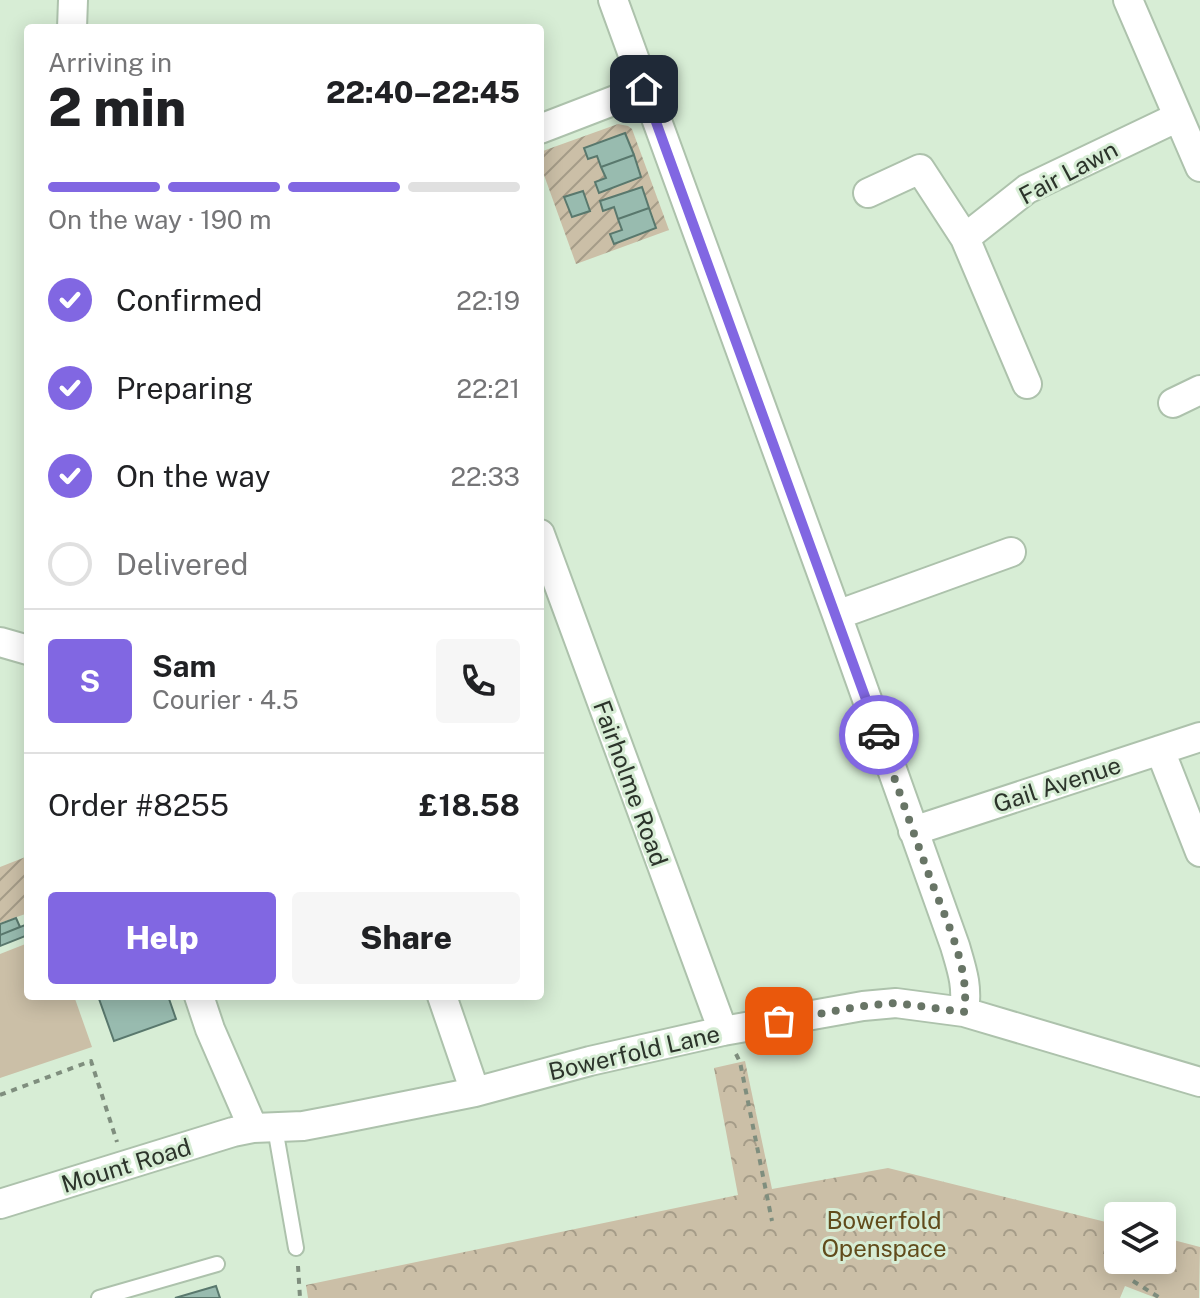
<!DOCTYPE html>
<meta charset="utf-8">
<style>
body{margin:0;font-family:"Public Sans",sans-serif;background:#f6f6f6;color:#202124;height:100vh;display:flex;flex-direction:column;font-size:30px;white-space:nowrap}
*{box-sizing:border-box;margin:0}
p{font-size:26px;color:#757577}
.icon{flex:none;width:44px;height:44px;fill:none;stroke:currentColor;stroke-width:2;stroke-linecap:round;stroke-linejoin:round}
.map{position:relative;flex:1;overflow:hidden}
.sheet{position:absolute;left:24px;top:24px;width:520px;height:976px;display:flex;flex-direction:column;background:#fff;border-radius:8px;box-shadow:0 4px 20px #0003}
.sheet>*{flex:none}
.controls{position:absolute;left:1104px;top:1202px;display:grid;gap:16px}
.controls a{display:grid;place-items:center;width:72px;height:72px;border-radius:8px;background:#fff;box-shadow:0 4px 20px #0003;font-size:40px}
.pin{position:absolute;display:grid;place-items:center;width:68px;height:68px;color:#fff;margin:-34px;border-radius:16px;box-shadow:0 4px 12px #0006}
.courier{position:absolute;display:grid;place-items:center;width:80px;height:80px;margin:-40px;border:6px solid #8167e2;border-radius:50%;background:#fff;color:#222;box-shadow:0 2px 10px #0007}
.overview em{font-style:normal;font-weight:800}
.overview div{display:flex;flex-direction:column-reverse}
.overview{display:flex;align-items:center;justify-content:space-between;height:136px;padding:0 24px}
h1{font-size:52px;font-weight:800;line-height:60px}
.bar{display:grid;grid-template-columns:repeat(4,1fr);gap:12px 8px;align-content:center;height:96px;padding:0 24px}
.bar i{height:10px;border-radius:6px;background:#e0e0e0}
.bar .current{background:#8167e2}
.bar p{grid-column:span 4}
.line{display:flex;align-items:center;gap:20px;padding:0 24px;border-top:2px solid #e0e0e0}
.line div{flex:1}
.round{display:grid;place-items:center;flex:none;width:84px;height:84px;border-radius:8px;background:#f6f6f6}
ol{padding:0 24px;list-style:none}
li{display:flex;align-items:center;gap:24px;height:88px}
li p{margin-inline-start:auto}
li .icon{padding:8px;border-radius:50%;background:#8167e2;color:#fff;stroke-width:4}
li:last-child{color:#757577}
li i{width:44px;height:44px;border:4px solid #e0e0e0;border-radius:50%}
.cta{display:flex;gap:16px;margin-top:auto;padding:16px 24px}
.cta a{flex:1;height:92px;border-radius:8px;background:#8167e2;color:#fff;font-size:32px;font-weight:800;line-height:92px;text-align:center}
.cta a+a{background:#f6f6f6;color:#202124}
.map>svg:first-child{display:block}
</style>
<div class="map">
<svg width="1200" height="1298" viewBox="0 0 1200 1298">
<defs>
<pattern id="park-crowns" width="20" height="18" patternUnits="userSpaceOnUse" patternTransform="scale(2)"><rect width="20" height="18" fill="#cbbfa7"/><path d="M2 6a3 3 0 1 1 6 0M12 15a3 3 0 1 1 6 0" fill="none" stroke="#a59c88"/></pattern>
<pattern id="garden-furrows" width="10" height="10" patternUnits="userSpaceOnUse" patternTransform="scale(2)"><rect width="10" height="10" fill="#cbbfa7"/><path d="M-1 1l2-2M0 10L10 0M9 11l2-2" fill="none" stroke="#a59c88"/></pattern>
</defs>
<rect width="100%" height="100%" fill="#d7edd5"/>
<path fill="#cbbfa7" d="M28 943V996H74L92 1047 0 1078V954Z"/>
<path fill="url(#park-crowns)" d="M745 1061 772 1189 888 1168 1118 1225V1260H1162V1237L1200 1247 1199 1298H1156L1125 1286 1120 1298H308L306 1285 738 1195 714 1068Z"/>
<path fill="url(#garden-furrows)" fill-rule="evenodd" d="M618 124 628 126 632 129 669 230 576 264 540 164V152ZM625 133 641 177 599 193 595 182 606 178 597 156 588 159 584 148ZM642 187 656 228 614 244 611 234 622 230 614 207 603 210 600 201Z
M28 856V913L0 923V867Z"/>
<path fill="#98bbaf" stroke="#59786d" stroke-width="2" d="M625 133 634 155 601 167 597 156 588 159 584 148Z
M634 155 641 177 599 193 595 182 606 178 601 167Z
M642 187 649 208 618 219 614 207 603 211 600 201Z
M583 191 590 211 572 217 564 197Z
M649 208 656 228 614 244 610 234 622 230 618 219Z
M16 918 20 927 0 935V924Z
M25 925 28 935 0 946V935Z
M98 996H168L176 1019 114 1041Z
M216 1286 220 1298H175Z"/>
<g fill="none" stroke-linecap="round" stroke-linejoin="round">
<g stroke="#adc2ac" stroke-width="18">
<path id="service" d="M275 1128 296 1248
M99 1298 217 1264"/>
</g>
<g stroke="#adc2ac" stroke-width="32">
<path id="minor" d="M613 0 837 615 955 946C962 970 968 986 964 1012
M1128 0 1200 167
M72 28 73 0
M540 129 644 89
M868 193 920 169 965 238 1027 189 1178 117
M965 238 1027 384
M1173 403 1200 390
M540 534 723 1031
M837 615 1011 552
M0 642 28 650
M1160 750 1200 852
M913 831 1200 737
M199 996 210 1029 253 1128
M442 996 475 1092
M0 1204 233 1132 253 1128 303 1126 340 1119 475 1092 590 1061 723 1031 863 1006 896 1003 964 1012 1200 1082"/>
</g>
<path stroke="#7f8e7e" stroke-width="4" stroke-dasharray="6 6" stroke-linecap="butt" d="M736 1054 740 1062 772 1221
M0 1095 91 1061 117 1142
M298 1266 300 1298
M1133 1281 1160 1298"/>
<use href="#service" stroke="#fff" stroke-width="14"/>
<use href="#minor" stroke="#fff" stroke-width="28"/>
</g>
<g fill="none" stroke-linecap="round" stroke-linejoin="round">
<path stroke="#687566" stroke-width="8" stroke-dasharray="0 14.4" d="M779 1021 863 1006 896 1003 964 1012C971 968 944 916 929 875 912 829 896 782 879 735"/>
<path stroke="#8167e2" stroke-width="10" d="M644 89 879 735"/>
</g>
<g text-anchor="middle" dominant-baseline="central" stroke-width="6" stroke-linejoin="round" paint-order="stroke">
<g font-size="24" fill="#2c342b" stroke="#d7edd5">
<text transform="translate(1068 172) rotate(-28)">Fair Lawn</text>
<text transform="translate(631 783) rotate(70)">Fairholme Road</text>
<text transform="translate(1057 784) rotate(-18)">Gail Avenue</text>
<text transform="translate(634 1052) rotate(-13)">Bowerfold Lane</text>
<text transform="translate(126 1165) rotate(-17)">Mount Road</text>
</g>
<g font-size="24" fill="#614b1b" stroke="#d7edd5">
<text x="884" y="1220">Bowerfold<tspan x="884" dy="28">Openspace</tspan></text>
</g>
</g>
</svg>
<div class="controls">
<a><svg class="icon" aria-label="layers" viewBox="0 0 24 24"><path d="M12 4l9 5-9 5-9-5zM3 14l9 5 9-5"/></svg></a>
</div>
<div class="pin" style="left:779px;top:1021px;background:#ea580c"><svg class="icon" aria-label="bag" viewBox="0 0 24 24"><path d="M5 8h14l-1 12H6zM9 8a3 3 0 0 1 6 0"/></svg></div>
<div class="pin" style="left:644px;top:89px;background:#1f2937"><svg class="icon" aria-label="home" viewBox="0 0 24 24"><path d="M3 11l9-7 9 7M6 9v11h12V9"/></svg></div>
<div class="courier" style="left:879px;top:735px"><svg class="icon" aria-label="car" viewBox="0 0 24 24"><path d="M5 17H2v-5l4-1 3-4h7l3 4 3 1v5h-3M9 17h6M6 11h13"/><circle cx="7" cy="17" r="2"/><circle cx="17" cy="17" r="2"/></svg></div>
<section class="sheet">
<div class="overview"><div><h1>2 min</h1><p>Arriving in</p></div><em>22:40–22:45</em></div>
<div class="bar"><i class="current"></i><i class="current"></i><i class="current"></i><i></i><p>On the way · 190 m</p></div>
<ol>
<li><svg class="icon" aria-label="check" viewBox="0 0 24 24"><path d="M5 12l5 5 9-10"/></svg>Confirmed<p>22:19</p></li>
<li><svg class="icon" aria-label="check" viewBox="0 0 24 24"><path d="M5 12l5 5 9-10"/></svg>Preparing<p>22:21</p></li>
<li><svg class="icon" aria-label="check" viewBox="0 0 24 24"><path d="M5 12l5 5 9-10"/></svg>On the way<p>22:33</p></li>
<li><i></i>Delivered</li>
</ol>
<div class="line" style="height:144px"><b class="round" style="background:#8167e2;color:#fff">S</b><div><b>Sam</b><p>Courier · 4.5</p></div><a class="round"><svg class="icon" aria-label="phone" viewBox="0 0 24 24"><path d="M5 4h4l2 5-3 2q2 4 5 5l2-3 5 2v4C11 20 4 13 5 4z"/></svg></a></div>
<div class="line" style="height:104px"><div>Order #8255</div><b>£18.58</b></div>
<div class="cta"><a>Help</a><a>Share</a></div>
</section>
</div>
